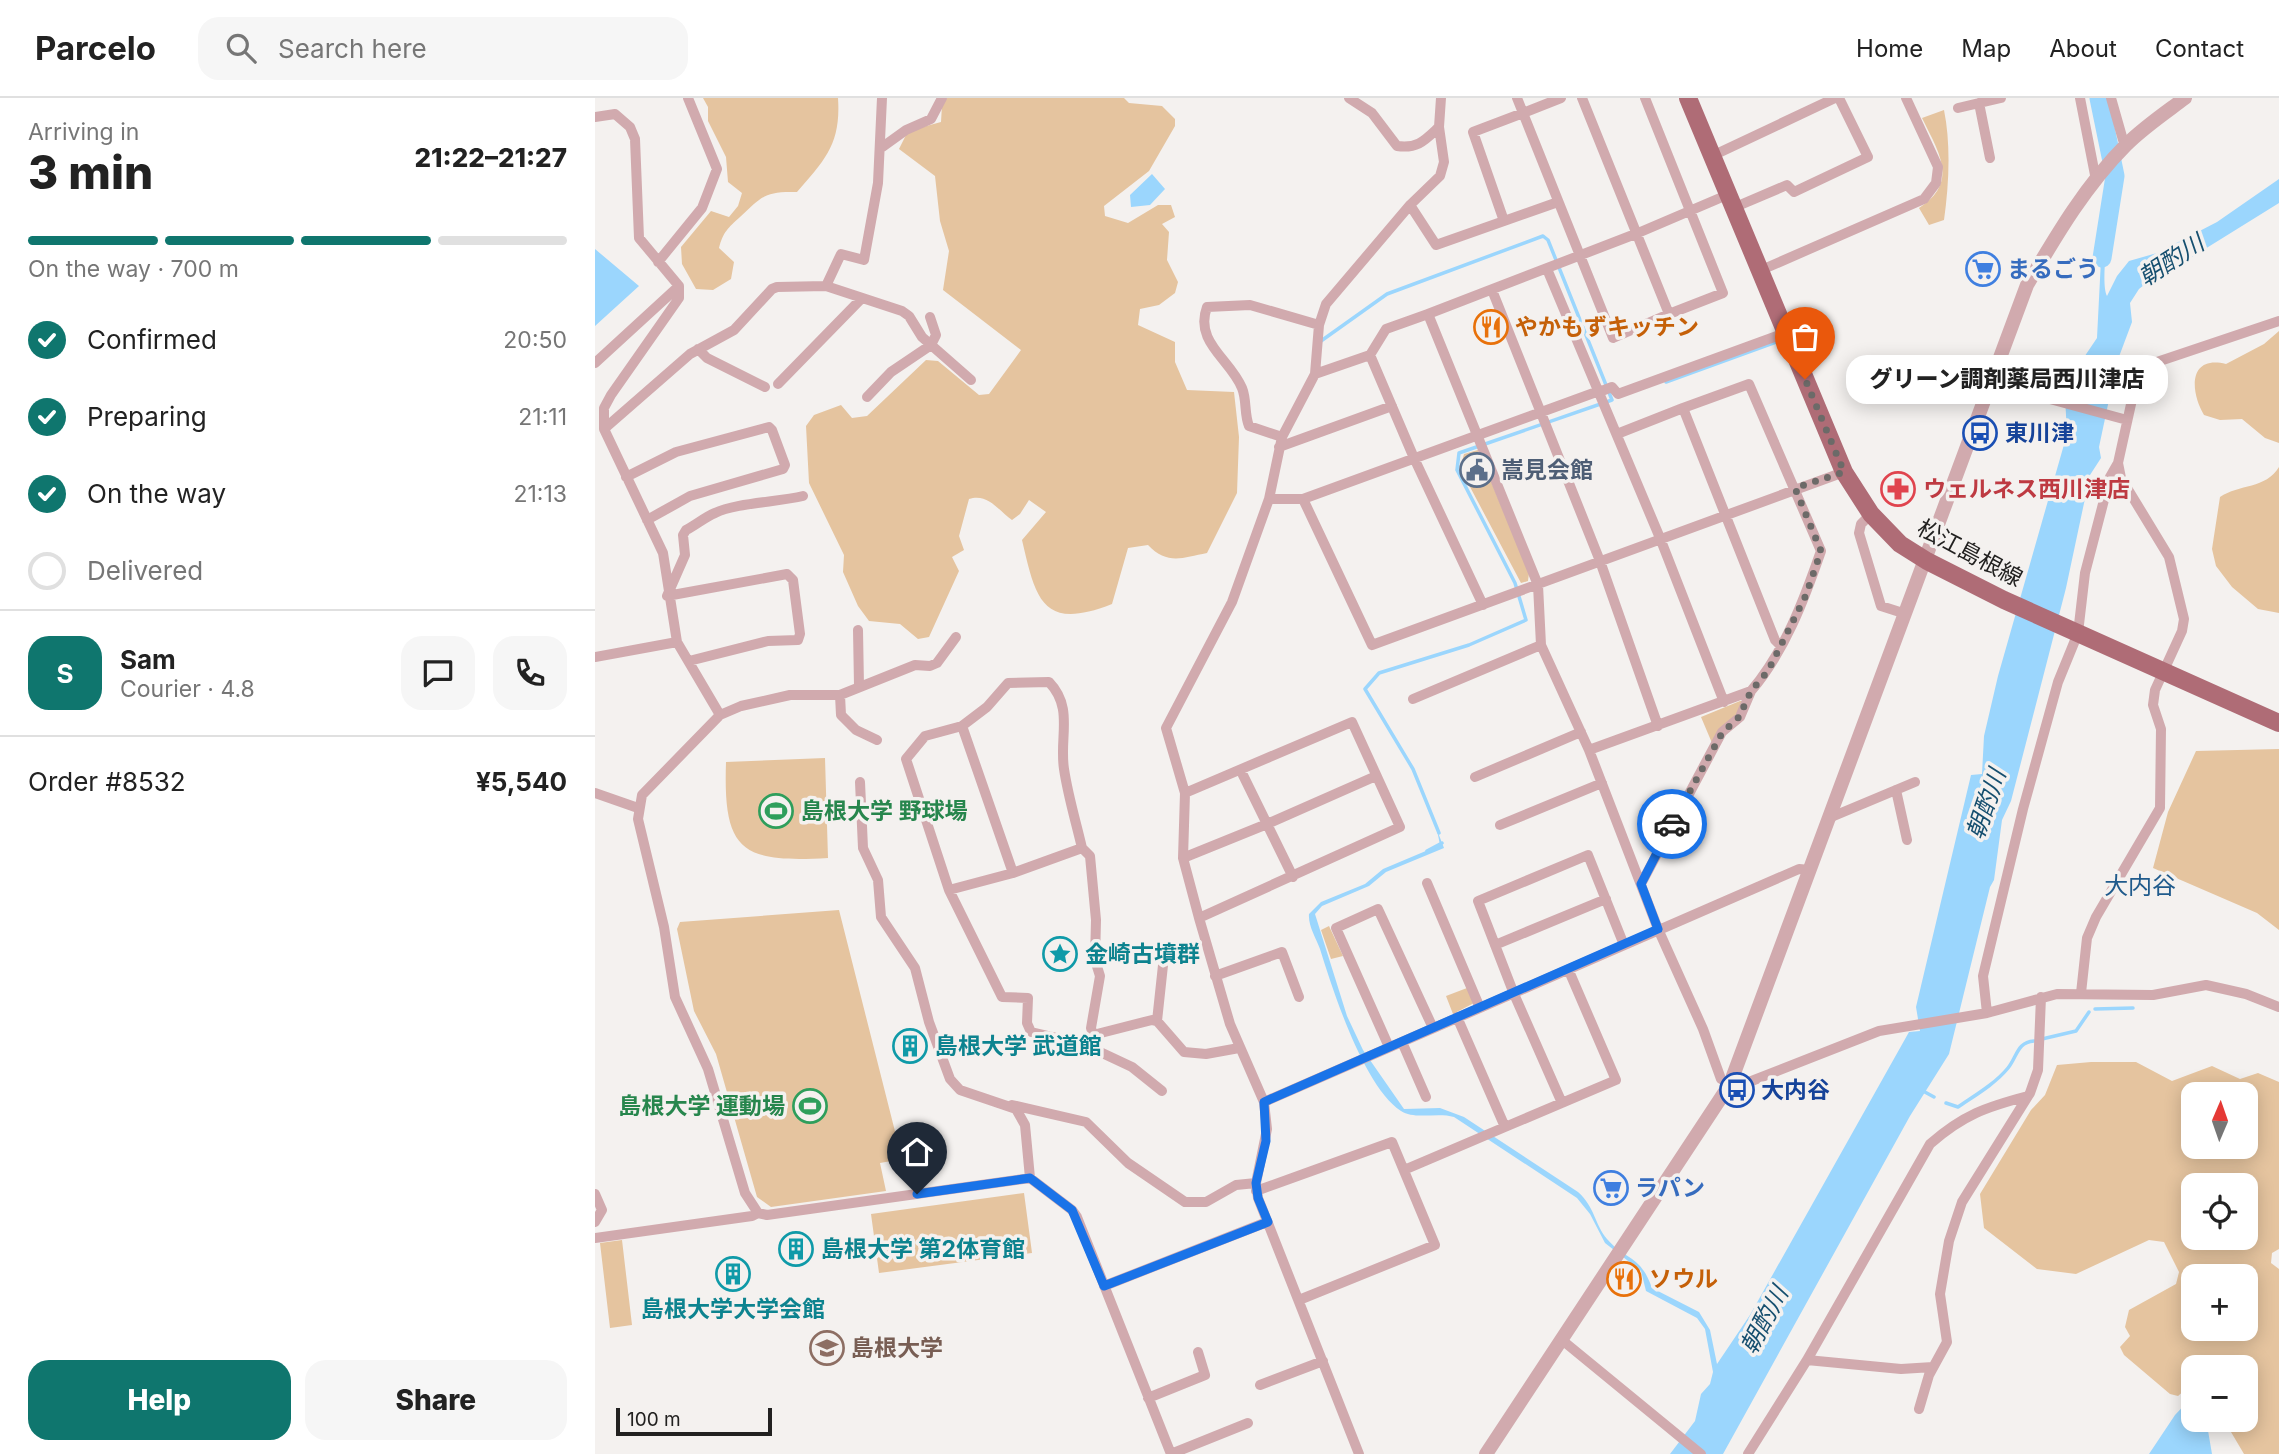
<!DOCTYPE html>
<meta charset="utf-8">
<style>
body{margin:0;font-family:Inter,"Noto Sans JP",sans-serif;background:#f6f6f6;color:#222;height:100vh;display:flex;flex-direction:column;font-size:26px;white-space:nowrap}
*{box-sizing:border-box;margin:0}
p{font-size:23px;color:#767676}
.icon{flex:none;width:38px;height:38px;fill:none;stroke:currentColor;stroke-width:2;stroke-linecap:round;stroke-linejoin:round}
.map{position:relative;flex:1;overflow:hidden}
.sheet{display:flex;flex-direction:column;background:#fff;width:595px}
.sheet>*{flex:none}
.needle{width:46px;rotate:2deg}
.controls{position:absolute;left:1586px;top:984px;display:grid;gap:14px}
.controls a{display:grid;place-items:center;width:77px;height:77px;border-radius:14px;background:#fff;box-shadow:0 4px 18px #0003;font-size:35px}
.scale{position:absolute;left:21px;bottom:18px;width:156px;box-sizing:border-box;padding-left:7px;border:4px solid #222120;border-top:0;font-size:19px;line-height:24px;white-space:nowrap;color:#222120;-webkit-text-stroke:5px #f4f1ef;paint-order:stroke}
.pin{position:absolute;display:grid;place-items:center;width:60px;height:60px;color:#fff;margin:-72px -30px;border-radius:50% 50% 50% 0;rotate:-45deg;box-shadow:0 0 7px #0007}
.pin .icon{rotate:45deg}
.courier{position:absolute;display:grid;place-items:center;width:70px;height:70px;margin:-35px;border:5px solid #1a73e8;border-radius:50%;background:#fff;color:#222;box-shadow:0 2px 9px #0007}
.bubble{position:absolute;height:49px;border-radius:21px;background:#fff;box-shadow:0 4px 18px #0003;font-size:23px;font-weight:800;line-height:49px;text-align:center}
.overview em{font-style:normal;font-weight:800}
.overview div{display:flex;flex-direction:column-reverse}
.overview{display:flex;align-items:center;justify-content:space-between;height:119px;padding:0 28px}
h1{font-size:46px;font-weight:800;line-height:52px}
.bar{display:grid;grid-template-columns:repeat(4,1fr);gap:10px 7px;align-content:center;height:84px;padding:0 28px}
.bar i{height:9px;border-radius:5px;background:#e0e0e0}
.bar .current{background:#0f766e}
.bar p{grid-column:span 4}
.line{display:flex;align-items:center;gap:18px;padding:0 28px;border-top:2px solid #e0e0e0}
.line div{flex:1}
.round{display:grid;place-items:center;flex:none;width:74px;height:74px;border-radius:21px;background:#f6f6f6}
ol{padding:0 28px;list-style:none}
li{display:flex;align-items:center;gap:21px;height:77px}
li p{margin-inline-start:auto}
li .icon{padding:7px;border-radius:50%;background:#0f766e;color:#fff;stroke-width:4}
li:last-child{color:#767676}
li i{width:38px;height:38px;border:4px solid #e0e0e0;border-radius:50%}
.primary-button{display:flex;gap:14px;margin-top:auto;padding:14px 28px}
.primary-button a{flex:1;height:80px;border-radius:21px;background:#0f766e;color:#fff;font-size:28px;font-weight:800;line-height:80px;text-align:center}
.primary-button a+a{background:#f6f6f6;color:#222}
header{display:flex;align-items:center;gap:42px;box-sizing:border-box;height:98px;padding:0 35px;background:#fff;border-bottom:2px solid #e0e0e0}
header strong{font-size:33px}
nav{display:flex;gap:38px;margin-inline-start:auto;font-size:24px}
.search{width:490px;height:63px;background:#f6f6f6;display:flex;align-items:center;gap:18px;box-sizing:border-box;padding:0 24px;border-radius:21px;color:#767676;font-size:26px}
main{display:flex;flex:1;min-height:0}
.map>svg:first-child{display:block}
</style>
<header>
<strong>Parcelo</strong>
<div class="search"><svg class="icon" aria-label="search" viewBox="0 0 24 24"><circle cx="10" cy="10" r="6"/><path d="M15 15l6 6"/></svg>Search here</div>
<nav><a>Home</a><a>Map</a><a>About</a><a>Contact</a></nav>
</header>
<main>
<section class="sheet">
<div class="overview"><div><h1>3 min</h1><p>Arriving in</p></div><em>21:22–21:27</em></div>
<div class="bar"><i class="current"></i><i class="current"></i><i class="current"></i><i></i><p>On the way · 700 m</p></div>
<ol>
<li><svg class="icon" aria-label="check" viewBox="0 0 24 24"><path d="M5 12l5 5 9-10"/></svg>Confirmed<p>20:50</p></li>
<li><svg class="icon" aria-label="check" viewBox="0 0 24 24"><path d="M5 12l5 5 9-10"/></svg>Preparing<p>21:11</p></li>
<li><svg class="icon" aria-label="check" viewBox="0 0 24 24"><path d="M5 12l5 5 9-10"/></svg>On the way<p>21:13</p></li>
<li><i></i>Delivered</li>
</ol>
<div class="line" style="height:126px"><b class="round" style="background:#0f766e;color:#fff">S</b><div><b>Sam</b><p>Courier · 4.8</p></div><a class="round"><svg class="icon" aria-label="chat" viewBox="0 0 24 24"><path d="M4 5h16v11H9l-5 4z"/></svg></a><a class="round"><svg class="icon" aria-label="phone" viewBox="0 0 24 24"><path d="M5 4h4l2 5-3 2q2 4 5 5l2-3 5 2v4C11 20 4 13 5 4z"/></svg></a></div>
<div class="line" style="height:91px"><div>Order #8532</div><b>¥5,540</b></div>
<div class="primary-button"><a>Help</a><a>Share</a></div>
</section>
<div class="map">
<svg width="1684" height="1356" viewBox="0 0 1684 1356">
<rect width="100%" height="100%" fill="#f4f1ef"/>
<path fill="#e5c49f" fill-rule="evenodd" d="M108 0H243C246 45 231 61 202 94 169 93 167 99 145 119 133 130 128 134 124 150L139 164 136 181 118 192 101 191 87 166 86 149 116 113 134 119 143 108 147 95 133 84 131 59 113 23V9Z
M352 0H529L534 5 567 8 580 21V28L554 73 509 108 510 118 533 125 563 107H576L580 119 567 126 574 134 572 162 583 184 580 195 564 207 545 211 543 227 580 244V264L592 292 639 294 644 339 642 395 612 455C587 460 572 467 553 447L533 450 517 506C448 533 441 503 427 442L451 414 434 402 425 416 417 422C403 412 393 395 374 401L364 438 369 452 357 459 364 473 334 539 323 541 305 526 274 523 263 508 248 474 249 457 214 385 211 328 219 317 246 307 257 320 272 318 331 262 343 263 384 297 394 296 426 252 348 192 354 153 345 123 340 78 304 51 313 33 346 24 347 7Z
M1349 12C1356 46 1354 87 1349 122L1334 127 1324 110C1365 84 1343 53 1327 20Z
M1684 233V345L1670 340 1647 321 1625 322 1609 317C1595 293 1593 257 1631 266L1669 246Z
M883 352 934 475 933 483 926 485 865 370 869 356Z
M1684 369V515L1663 511 1637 489 1621 468 1617 451 1625 399C1644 386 1671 391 1684 369Z
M1145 603H1148L1144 617 1117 645 1106 619Z
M1684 651V832L1662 815 1558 770 1573 714 1601 653Z
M230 660 233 760C146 765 128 753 131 664Z
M244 812 307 1061 285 1065 291 1093 176 1109 162 1099 121 956 99 913 82 831 85 824Z
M734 828 748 858 736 861 726 832Z
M872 890 879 905 858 916 851 898Z
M1496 964H1541L1577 983 1617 968 1645 981 1663 975 1684 984V1151L1677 1155 1676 1165 1684 1171V1356H1649L1636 1334 1635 1321H1650V1269H1598V1285L1583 1298 1575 1296 1529 1257 1525 1249 1535 1238 1530 1229 1534 1212 1581 1186 1584 1174 1569 1144 1554 1142 1481 1176 1442 1171 1389 1130 1385 1096 1436 1012 1450 997 1462 967ZM1598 996H1650V1048H1598ZM1598 1087H1650V1139H1598ZM1598 1178H1650V1230H1598Z
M429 1095 437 1155 284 1175 276 1116Z
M27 1142 37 1227 15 1230 5 1145Z"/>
<path fill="#9bd6fd" d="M557 76 570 91 555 107 536 109 535 97Z
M1684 81V105L1589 164 1565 174 1544 191 1535 205 1537 224 1522 264 1504 349 1506 360 1495 377 1471 490 1416 703 1407 722 1399 782 1395 789 1354 956 1315 1018 1128 1356H1075L1100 1323 1106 1296 1115 1286 1118 1274 1110 1231 1102 1220 1051 1193 1046 1173 1010 1145 995 1116 982 1100 859 1019C843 1014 819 1022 806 1013 769 989 738 893 725 851 721 840 713 828 714 816L726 804 770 786 788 771 845 747 842 732 849 750 791 774 774 788 727 808 720 816 752 918 768 952 809 1011 845 1010 869 1019 983 1094C1000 1109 1000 1127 1012 1141 1031 1163 1045 1156 1057 1190L1104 1214 1115 1232 1122 1266 1155 1217 1314 934 1325 933 1321 909 1376 677 1387 676 1389 638 1403 578 1472 336 1470 298 1475 280 1502 240 1507 142 1514 128C1512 143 1506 187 1512 198L1522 178 1534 163 1562 155 1622 124Z
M0 151 44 188 0 228Z
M1598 1298V1321H1611L1617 1356H1554L1580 1317Z"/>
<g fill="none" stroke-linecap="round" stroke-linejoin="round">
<path stroke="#9bd6fd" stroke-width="3.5" d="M726 243 792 196 948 138 953 142 1017 302 864 355 862 372 920 485 931 522 874 547 784 575 770 591 818 671 844 735
M1071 284 1181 244
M832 753 847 745
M1500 911 1538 910
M1447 941 1481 933 1494 914
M1328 993 1339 999
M1351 1005 1363 1009C1379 998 1400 986 1413 970 1422 959 1422 944 1439 943"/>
<path stroke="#9bd6fd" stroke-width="19" d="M1504 0 1520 78 1507 160"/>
<path stroke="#d1aaae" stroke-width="10" d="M754 0 777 15 802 48C823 51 830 42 844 29
M966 0 928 15 1018 240 1074 216
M987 0 1074 216 1128 195 1050 0
M1485 0 1501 82
M1516 0 1528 42
M1384 5 1395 60
M1363 10 1406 0
M0 19 20 16 35 29 40 41 44 140 84 188V200L16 297 9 310V331L68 455 82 544 125 617 47 697 43 721 69 829 80 899 113 971 150 1095 163 1115
M286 50 311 32 336 21 347 0
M1117 58 1240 0
M1132 97 1043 135 833 216 943 487 946 547 994 652 1063 831 1108 931 1126 981 1135 986 1154 984 1284 933 1392 915 1462 896 1558 897 1611 887 1651 896 1684 909
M815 107 841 147 963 104
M1138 110 1192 87 1199 94 1273 59 1244 0
M909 123 878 34 928 15 922 0
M63 164 107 110 122 71 93 0
M952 171 1065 440 1129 604
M1164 173 1329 101 1341 85 1343 69 1311 0
M231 188 246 156 269 162 283 85 287 0
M897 192 1005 463 1063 628
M833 216 791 231 775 257 819 360 888 507
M103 251 112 260 170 289
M0 265 84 188
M720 276 775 257
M1396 285 1532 322
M183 286 267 200
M1004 294 1017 289 1023 296 1190 235
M272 299 296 274 336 247 341 237 335 219
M9 331 95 256 139 232 177 191 182 189 231 188 307 213 314 218 327 239 376 282
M1022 336 1088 310 1180 542 1186 548
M687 339 654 328C649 316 652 302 647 290 635 261 599 244 612 209L655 207 724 227
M684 349 797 308
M31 379 81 354 174 329 177 332 190 367 188 371 95 398 52 422
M674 401H708L1004 293
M708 401 777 547 1249 374
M1276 416 1266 426 1264 435 1286 508 1311 516
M72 498 192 476 198 482 205 536 203 542 173 543 94 563
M72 498 90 457 88 437 91 432C101 427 110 419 120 415 140 405 183 404 208 398
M263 532 264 588
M0 559 82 544
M245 597 246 617 261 632 282 642
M818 601 946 547
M125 617 146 608 195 597H245L320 567 335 568 342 565 361 539
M367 628 418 775
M994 652 1156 593C1190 553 1209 502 1226 453L1154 286 1088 310
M646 673 672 726 781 678
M880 679 986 634
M265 684 268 750 283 782 286 819 320 870 334 924 355 981 365 992 421 1011 430 1027 435 1080
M1301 692 1312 742
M0 695 43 710
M590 695 757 624 805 729 604 820
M1234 720 1320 684
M905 727 1007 685
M588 760 672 726 698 779
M832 785 885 910
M1046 786 1127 634 1145 619 1156 593
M354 792 418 775 487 750
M900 847 1011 801
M620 878 687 854 704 899
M1486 895 1492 840 1501 819 1565 710 1566 631 1558 607 1560 592 1587 533 1589 521 1574 459 1526 380 1523 365
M1392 915 1388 878 1428 711 1463 584 1483 535 1490 475 1515 379 1523 365 1542 279 1546 271 1553 267 1684 223
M862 919 910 1029 1021 982 974 873
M562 923 569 858
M498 937 496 930 505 878 500 862 501 822 495 758 487 750C481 724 473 698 469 671 464 639 479 610 454 584L413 585 392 609 367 628 330 638 311 661 354 792 407 899 433 900 432 925 436 934 488 946 498 937 557 922 562 923 589 954 611 956 644 950
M807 944 831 999
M488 946 537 969 567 993
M794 949 741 830 783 811 838 930
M669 1004 1204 771 1215 772
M967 1005 919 896 883 803 993 757 1029 847
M417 1007 491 1024 533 1065 590 1104H611L641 1087 661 1085
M809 1072 910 1029
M661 1093 797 1044 840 1147 704 1202
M0 1096 7 1112 0 1124
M0 1140 157 1118 163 1115 172 1117 435 1080 477 1112 482 1119 576 1356
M509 1188 672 1124
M967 1242 1106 1356
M1338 1269 1306 1271 1212 1262 1335 1046C1368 1017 1391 1009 1433 998
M665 1287 728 1263
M553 1300 610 1277 603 1254
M1324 1311 1334 1277 1352 1244 1345 1196 1354 1143 1367 1104 1435 995 1443 972 1446 899
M576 1356 653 1325
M764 1356 663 1100 661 1085 672 1031 669 1004 635 926 604 820 588 760 590 695 571 630 637 504 674 401 687 339 720 276 724 227 731 206 815 107 845 78 849 64 844 29 846 0
M1153 1356 1212 1262"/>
<path stroke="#d1aaae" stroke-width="14" d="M891 1356 1135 986 1432 187C1461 138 1490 88 1531 47 1549 29 1570 15 1590 0"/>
<path stroke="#af6c76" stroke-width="18" d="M1093 0 1249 374 1276 416 1305 446 1332 463 1409 502 1684 625"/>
</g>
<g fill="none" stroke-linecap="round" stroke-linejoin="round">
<path stroke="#6c6a68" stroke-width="7" stroke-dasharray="0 12.6" d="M1077 726 1127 635 1144 619 1156 593 1173 573 1211 497 1226 453 1200 390 1249 374 1210 281"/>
<path stroke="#1a73e8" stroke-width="9" d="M322 1096 435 1080 477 1112 509 1188 673 1124 663 1100 661 1085 671 1043 669 1004 1063 831 1046 786 1077 726"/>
</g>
<defs>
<g id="supermarket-ring" transform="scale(1.75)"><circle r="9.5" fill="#f4f1ef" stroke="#3f7fe0" stroke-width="1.5"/><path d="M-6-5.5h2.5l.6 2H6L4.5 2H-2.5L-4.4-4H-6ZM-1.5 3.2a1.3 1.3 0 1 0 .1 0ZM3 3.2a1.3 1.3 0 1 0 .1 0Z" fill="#3f7fe0"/></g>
<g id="restaurant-ring" transform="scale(1.75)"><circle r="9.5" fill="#f4f1ef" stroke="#e8710a" stroke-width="1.5"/><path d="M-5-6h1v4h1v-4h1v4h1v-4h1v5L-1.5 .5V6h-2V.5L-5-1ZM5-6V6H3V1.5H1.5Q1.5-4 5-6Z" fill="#e8710a"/></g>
<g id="bus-ring" transform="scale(1.75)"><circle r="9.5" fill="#f4f1ef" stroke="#1a4fb4" stroke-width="1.5"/><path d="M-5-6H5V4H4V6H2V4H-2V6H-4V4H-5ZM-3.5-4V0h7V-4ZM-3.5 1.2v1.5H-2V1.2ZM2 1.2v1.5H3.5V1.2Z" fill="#1a4fb4"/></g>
<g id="civic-ring" transform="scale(1.75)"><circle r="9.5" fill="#f4f1ef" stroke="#5c6f8a" stroke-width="1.5"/><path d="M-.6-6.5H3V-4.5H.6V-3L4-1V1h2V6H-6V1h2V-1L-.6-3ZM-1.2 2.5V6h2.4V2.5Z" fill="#5c6f8a"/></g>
<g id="pharmacy-ring" transform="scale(1.75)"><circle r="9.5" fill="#f4f1ef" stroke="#e0444e" stroke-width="1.5"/><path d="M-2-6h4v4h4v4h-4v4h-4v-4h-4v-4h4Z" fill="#e0444e"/></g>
<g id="stadium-ring" transform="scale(1.75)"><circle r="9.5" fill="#f4f1ef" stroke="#2e9e5b" stroke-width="1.5"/><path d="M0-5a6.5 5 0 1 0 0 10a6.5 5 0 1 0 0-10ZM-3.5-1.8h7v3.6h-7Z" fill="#2e9e5b"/></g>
<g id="sight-ring" transform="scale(1.75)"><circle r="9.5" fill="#f4f1ef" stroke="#0f9aa8" stroke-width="1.5"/><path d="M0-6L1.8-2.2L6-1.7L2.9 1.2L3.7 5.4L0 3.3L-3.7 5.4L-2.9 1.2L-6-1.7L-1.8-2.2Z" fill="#0f9aa8"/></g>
<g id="building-ring" transform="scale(1.75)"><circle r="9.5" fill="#f4f1ef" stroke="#0f9aa8" stroke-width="1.5"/><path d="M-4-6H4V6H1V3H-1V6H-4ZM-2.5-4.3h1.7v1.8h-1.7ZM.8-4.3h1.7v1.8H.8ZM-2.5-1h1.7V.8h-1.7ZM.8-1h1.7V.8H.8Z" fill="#0f9aa8"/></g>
<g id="university-ring" transform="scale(1.75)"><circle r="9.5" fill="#f4f1ef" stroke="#8d6e63" stroke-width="1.5"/><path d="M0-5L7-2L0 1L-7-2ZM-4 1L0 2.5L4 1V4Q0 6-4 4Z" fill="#8d6e63"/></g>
</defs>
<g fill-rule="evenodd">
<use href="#supermarket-ring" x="1388" y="171"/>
<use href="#restaurant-ring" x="896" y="229"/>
<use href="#bus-ring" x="1385" y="335"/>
<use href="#civic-ring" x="882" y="372"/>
<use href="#pharmacy-ring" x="1303" y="391"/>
<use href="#stadium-ring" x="181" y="713"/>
<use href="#sight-ring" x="465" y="856"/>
<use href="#building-ring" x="315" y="948"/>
<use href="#bus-ring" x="1142" y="992"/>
<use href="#stadium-ring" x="215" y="1008"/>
<use href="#supermarket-ring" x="1016" y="1090"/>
<use href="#building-ring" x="201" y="1151"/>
<use href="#building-ring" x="138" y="1176"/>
<use href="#restaurant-ring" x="1029" y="1181"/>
<use href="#university-ring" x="232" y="1250"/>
</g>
<g text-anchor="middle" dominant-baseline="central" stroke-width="7" stroke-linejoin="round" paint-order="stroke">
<g font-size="23" font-weight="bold" fill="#366cbe" stroke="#f4f1ef" text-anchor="start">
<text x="1412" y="171">まるごう</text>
<text x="1040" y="1090">ラパン</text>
</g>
<g font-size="23" font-weight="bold" fill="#c56008" stroke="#f4f1ef" text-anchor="start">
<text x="920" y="229">やかもずキッチン</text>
<text x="1054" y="1181">ソウル</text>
</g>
<g font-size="23" font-weight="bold" fill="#164399" stroke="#f4f1ef" text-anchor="start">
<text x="1410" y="335">東川津</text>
<text x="1166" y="992">大内谷</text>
</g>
<g font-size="23" font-weight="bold" fill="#4e5e75" stroke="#f4f1ef" text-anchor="start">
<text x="906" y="372">嵩見会館</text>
</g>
<g font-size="23" font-weight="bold" fill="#be3a42" stroke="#f4f1ef" text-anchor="start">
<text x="1328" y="391">ウェルネス西川津店</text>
</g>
<g font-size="23" fill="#222120" stroke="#f4f1ef">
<text transform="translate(1375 455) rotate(28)">松江島根線</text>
</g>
<g font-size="23" font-weight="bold" fill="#27864d" stroke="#f4f1ef" text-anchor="start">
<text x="206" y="713">島根大学 野球場</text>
<text x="190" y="1008" text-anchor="end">島根大学 運動場</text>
</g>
<g font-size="23" font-weight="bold" fill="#0d838f" stroke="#f4f1ef" text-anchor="start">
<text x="490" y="856">金崎古墳群</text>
<text x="340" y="948">島根大学 武道館</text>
<text x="226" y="1151">島根大学 第2体育館</text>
<text x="138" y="1211" text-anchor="middle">島根大学大学会館</text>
</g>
<g font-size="23" font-weight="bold" fill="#785e54" stroke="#f4f1ef" text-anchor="start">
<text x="256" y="1250">島根大学</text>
</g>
<g font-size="24" font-style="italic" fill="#164f6f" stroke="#f4f1ef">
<text transform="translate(1576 162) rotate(-33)">朝酌川</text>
<text transform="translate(1391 706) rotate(-71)">朝酌川</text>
<text transform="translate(1169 1222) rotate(-62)">朝酌川</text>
</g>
<g font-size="24" fill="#205b8c" stroke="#f4f1ef">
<text x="1545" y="787">大内谷</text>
</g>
</g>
</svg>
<div class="controls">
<a><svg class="needle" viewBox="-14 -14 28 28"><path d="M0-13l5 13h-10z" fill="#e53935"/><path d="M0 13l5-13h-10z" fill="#767676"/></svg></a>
<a><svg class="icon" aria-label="locate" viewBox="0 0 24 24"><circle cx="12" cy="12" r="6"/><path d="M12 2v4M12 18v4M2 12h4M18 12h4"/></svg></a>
<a>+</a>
<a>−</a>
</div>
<div class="scale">100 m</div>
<div class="pin" style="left:1210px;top:281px;background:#ea580c"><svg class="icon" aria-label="bag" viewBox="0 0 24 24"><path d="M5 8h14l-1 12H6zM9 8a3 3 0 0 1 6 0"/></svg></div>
<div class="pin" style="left:322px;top:1096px;background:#1f2937"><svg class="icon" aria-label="home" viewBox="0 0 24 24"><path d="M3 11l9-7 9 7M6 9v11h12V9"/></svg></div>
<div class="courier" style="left:1077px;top:726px"><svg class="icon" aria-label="car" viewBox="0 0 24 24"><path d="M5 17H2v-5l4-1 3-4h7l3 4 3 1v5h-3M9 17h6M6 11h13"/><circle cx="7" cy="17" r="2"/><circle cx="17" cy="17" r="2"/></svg></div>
<div class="bubble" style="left:1251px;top:257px;width:322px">グリーン調剤薬局西川津店</div>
</div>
</main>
